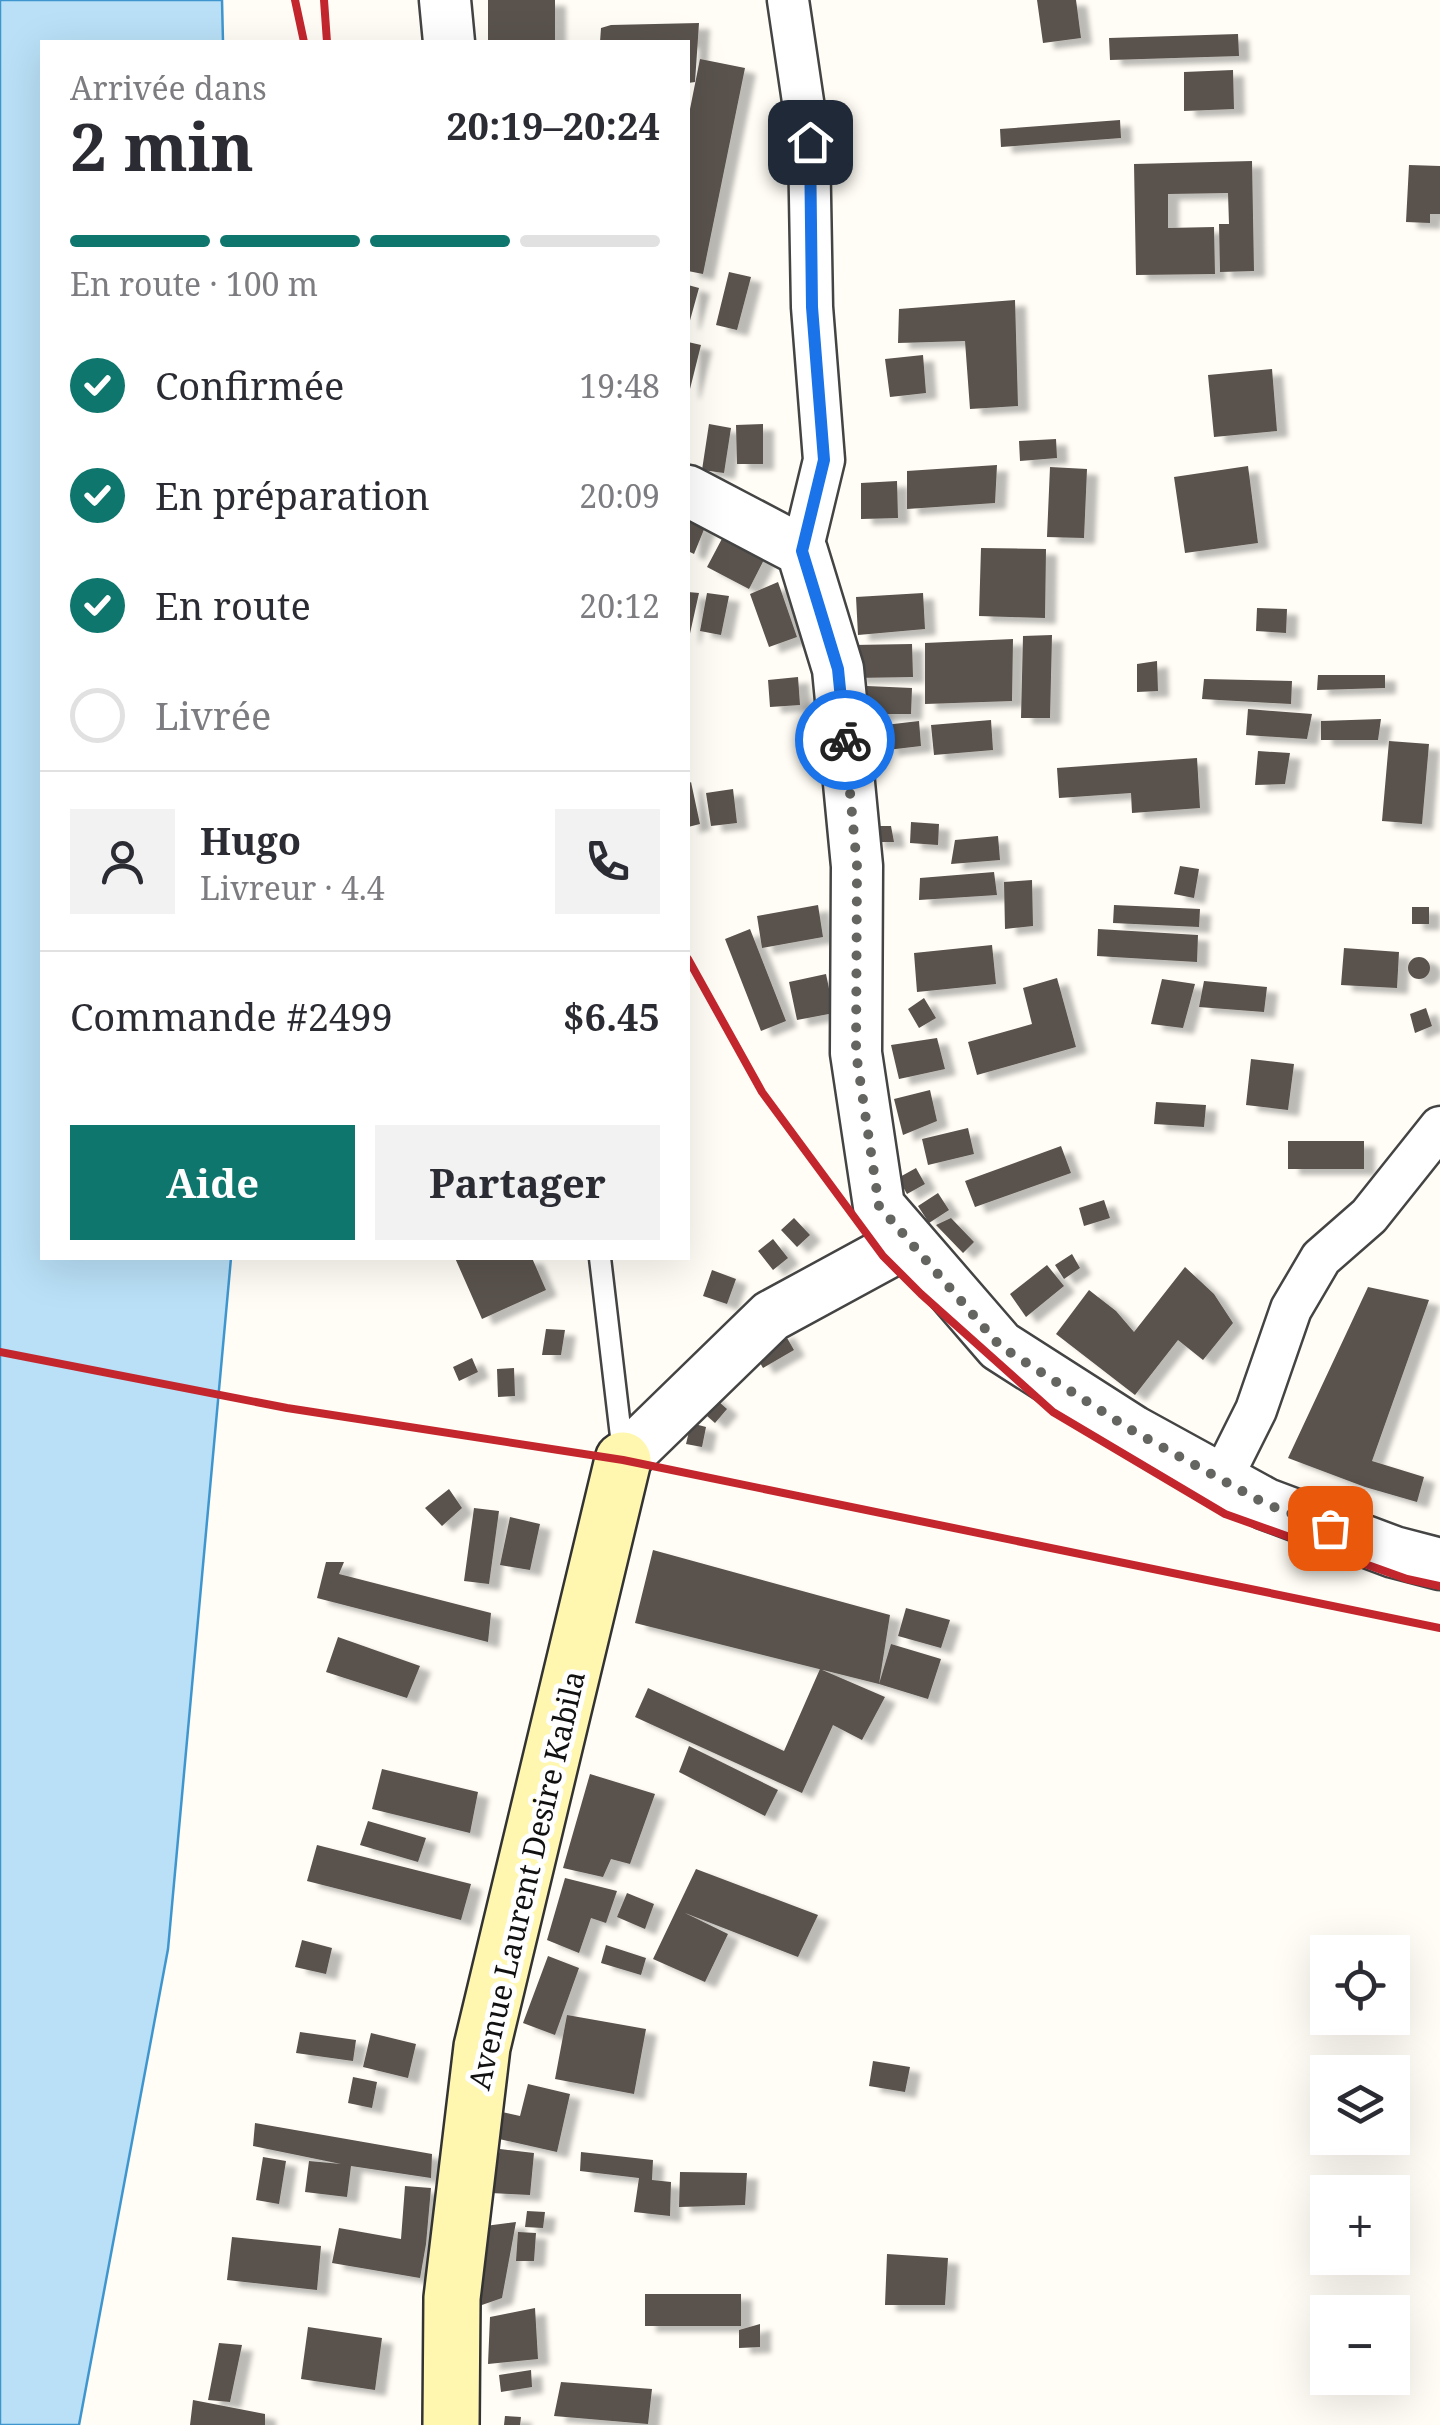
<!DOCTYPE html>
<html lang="fr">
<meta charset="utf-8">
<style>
body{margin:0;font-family:"Noto Serif",serif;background:#f2f2f3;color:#2b2b33;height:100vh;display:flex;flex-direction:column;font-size:38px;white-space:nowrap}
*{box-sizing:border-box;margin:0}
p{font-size:32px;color:#7c7c81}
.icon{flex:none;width:55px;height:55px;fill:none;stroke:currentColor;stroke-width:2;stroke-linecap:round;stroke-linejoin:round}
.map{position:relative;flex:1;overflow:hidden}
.details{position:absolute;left:40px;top:40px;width:650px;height:1220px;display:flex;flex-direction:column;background:#fff;border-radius:0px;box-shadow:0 10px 40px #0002}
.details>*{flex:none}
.fabs{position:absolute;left:1310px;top:1935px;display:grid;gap:20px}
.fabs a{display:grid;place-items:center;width:100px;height:100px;border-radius:0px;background:#fff;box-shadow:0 10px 40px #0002;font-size:50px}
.pin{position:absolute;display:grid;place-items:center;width:85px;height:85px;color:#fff;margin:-42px;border-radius:20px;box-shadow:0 5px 15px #0006}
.courier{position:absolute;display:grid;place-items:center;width:100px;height:100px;margin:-50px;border:8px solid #1a73e8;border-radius:50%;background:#fff;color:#222;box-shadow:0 2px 12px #0007}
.overview em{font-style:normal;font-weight:700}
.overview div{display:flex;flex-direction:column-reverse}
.overview{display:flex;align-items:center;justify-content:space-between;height:170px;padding:0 30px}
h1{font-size:65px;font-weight:700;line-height:75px}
.bar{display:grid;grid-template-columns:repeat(4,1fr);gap:15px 10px;align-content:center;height:120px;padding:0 30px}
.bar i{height:12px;border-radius:8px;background:#e1e1e2}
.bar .current{background:#0f766e}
.bar p{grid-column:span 4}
.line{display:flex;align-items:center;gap:25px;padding:0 30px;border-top:2px solid #e1e1e2}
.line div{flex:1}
.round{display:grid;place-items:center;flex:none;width:105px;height:105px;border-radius:0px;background:#f2f2f3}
ol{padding:0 30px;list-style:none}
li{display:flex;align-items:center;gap:30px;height:110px}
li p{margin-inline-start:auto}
li .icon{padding:10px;border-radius:50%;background:#0f766e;color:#fff;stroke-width:4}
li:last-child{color:#7c7c81}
li i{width:55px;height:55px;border:5px solid #e1e1e2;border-radius:50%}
.button{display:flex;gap:20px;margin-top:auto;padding:20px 30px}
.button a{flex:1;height:115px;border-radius:0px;background:#0f766e;color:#fff;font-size:40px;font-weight:700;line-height:115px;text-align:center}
.button a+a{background:#f2f2f3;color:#2b2b33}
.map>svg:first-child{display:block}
</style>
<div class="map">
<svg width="1440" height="2425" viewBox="0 0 1440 2425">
<defs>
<filter id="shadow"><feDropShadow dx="11" dy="6" stdDeviation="2.5" flood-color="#0004"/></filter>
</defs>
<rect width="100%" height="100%" fill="#fffdf5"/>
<path fill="#b9e0f7" stroke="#3f96cf" stroke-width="2.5" d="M0 0H222L223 42H42V1258H231L168 1949 79 2425H0Z"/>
<path fill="#5a524d" filter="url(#shadow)" d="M488 0H555V42H488Z
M1037 0H1076L1081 38 1043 43Z
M699 23 695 82 688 83V42H600L601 28 611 25Z
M1238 34 1239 56 1110 60 1109 38Z
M700 59 745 68 703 274 688 271V119Z
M1233 70 1234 109 1184 111V72Z
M1120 120 1121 138 1001 147 1000 129Z
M1252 161 1254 271 1220 272 1219 224H1229L1228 193 1168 194V228L1214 227 1215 274 1136 275 1134 164Z
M1409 165 1440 166V214H1430V223L1406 222Z
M729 272 751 277 737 330 716 325Z
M688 285 699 288 689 324H688Z
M1015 300 1018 406 970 409 965 341 898 343 899 309Z
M688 342 701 345 689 393H688Z
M923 355 926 393 890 397 885 359Z
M1272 369 1277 431 1214 437 1208 375Z
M709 424 731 428 724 473 702 470Z
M763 424V464H737L736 425Z
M1056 439 1057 458 1020 461 1019 441Z
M997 465 995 503 907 509V471Z
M1248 466 1258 543 1185 553 1174 477Z
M1050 467 1087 469 1084 538 1047 537Z
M897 481 898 518 861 519V483Z
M688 520 705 527 694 554 688 551Z
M725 533 767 554 749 589 707 567Z
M981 548 1046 549 1045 618 979 616Z
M778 582 797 637 769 647 750 594Z
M688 592 699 593 689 638H688Z
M707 593 729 596 721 635 700 631Z
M923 593 925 629 858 635 856 597Z
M1257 608 1287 609 1286 633 1256 631Z
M1052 635 1050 718H1021L1023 636Z
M1013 639 1012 701 925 704V643Z
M912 644 913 677 854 678 853 645Z
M1157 661 1158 691 1137 692V664Z
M1318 675H1385V688L1317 690Z
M798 677 800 705 770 707 768 680Z
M1204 679 1292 681 1291 704 1202 699Z
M867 686 912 688 911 714H866Z
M1248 709 1312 714 1307 739 1246 735Z
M1381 719 1378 740H1321V721Z
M991 720 993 750 934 755 931 725Z
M919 721 921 746 887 750 885 725Z
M1389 741 1429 744 1422 824 1382 821Z
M1258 751 1290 753 1285 784 1255 785Z
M1197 758 1200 808 1132 813 1131 793 1059 798 1057 768Z
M691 782 700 824 688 827V784Z
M733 789 737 823 711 826 706 793Z
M911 822 939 824 938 845 910 843Z
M873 826H891L894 842H873Z
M998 836 1000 860 951 864 955 840Z
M1180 866 1199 869 1194 898 1174 894Z
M994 872 997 895 919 900 920 878Z
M1032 880 1033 926 1005 929 1004 882Z
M818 905 823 937 762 948 757 916Z
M1114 905 1200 909 1199 927 1113 923Z
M1412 907H1429V924H1412Z
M750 929 786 1021 761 1031 725 939Z
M1098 929 1198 935 1197 962 1097 956Z
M992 945 996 984 917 992 914 953Z
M1344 948 1399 952 1397 988 1341 985Z
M1408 968a11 11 0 1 1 22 0a11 11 0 1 1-22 0Z
M826 974 834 1013 797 1020 789 982Z
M1057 978 1076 1047 977 1075 968 1042 1032 1024 1023 988Z
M1162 979 1195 984 1183 1028 1151 1024Z
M1204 981 1267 987 1264 1012 1199 1007Z
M924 998 936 1018 919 1028 908 1009Z
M1426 1008 1432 1026 1415 1033 1410 1014Z
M937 1038 945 1069 899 1079 891 1045Z
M1251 1059 1294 1064 1288 1110 1246 1105Z
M930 1090 937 1121 903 1135 894 1099Z
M1156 1102 1206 1105 1204 1127 1154 1124Z
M968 1128 974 1154 928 1165 922 1139Z
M1288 1141H1364V1169H1288Z
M1061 1146 1071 1173 975 1207 965 1181Z
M916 1168 925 1184 907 1194 898 1178Z
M938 1193 949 1210 929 1223 918 1206Z
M1104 1200 1110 1218 1084 1226 1079 1208Z
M794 1218 810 1235 797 1247 781 1230Z
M951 1218 974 1242 963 1253 936 1225Z
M773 1239 788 1258 773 1270 758 1251Z
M1072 1254 1080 1268 1064 1279 1055 1265Z
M455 1258H532L546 1290 482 1319Z
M1047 1265 1064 1286 1026 1317 1010 1294Z
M1185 1267 1214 1294 1233 1323 1203 1360 1178 1340 1135 1395 1056 1334 1089 1290 1116 1311 1134 1332Z
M712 1270 736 1279 727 1304 703 1296Z
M1368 1287 1429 1300 1372 1461 1424 1477 1417 1502 1365 1487 1288 1458Z
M546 1329 565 1330 561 1355H542Z
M783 1331 794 1350 763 1368 752 1349Z
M472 1358 478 1372 459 1381 453 1367Z
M514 1368 515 1396 498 1397 497 1369Z
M710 1394 727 1409 715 1423 698 1408Z
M691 1423 706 1427 702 1447 686 1444Z
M449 1489 462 1508 442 1526 425 1508Z
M474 1508 499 1511 489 1584 464 1581Z
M510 1517 540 1524 530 1570 500 1565Z
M653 1550 890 1615 879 1684 891 1644 941 1659 928 1699 879 1684 635 1623Z
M326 1562H344L339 1574 491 1613 488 1642 317 1598Z
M906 1608 950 1620 941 1648 898 1636Z
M338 1637 420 1666 407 1698 326 1672Z
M820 1669 885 1697 862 1740 833 1725 802 1793 635 1717 648 1688 784 1751Z
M689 1746 778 1790 765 1816 679 1772Z
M382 1769 478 1792 470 1833 372 1809Z
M590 1774 655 1794 630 1864 611 1859 603 1877 563 1868Z
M368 1821 426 1838 418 1862 360 1845Z
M317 1845 471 1884 461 1920 307 1881Z
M696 1869 818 1915 798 1957 685 1913 728 1934 705 1982 653 1959Z
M565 1878 617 1891 606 1923 591 1918 579 1953 547 1940Z
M627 1893 654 1904 645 1929 617 1917Z
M302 1940 332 1948 326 1974 295 1967Z
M606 1945 646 1958 641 1975 601 1963Z
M548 1956 579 1968 555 2035 523 2023Z
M567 2015 646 2029 634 2094 555 2079Z
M300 2032 356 2040 353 2061 296 2053Z
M371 2033 416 2044 408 2078 363 2067Z
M873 2061 910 2067 905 2092 869 2086Z
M353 2077 377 2082 372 2108 348 2103Z
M528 2084 570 2094 557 2152 495 2138 502 2112 520 2116Z
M255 2123 432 2154 431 2178 351 2166 347 2197 305 2192 309 2161 341 2164 253 2146Z
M500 2149 534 2153 530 2195 491 2193Z
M581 2152 653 2160 652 2180 671 2182 670 2216 634 2212 639 2178 580 2171Z
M263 2157 286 2161 279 2204 256 2200Z
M680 2172 747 2173 745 2205 679 2207Z
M405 2186 431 2188 426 2244 420 2278 332 2263 339 2228 401 2239Z
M527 2211 545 2212 543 2228 525 2227Z
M516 2222 502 2298 479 2306 476 2278 485 2226Z
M518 2232 536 2233 534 2261H516Z
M232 2237 321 2246 317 2290 227 2280Z
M887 2254 948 2258 945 2305H885Z
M645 2294H741V2326H645Z
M535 2308 538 2359 488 2364 490 2317Z
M760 2324V2347L739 2348V2330Z
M308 2327 382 2338 375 2390 301 2379Z
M219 2343 242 2345 230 2402 208 2400Z
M531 2370 532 2387 501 2392 499 2375Z
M561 2382 652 2389 648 2424 554 2416Z
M193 2400 265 2414V2425H190Z
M505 2416 521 2417 520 2425H504Z"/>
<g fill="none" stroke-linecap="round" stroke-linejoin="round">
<g stroke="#444" stroke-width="25">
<path id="service" d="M600 1258 623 1453"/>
</g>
<g stroke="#444" stroke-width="45">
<path id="minor" d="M788 0 809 142 812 307 824 460 802 551
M1221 1480 1256 1410 1291 1309 1321 1258 1369 1216 1440 1127"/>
</g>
<g stroke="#444" stroke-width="55">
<path id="tertiary" d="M445 0 449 42
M688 491 802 551 838 669 857 866 856 1053 879 1206 1000 1346 1133 1431 1266 1504 1394 1552 1440 1564
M623 1460 771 1316 909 1241"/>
</g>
<g stroke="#333" stroke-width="60">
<path id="secondary" d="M451 2425 452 2298 482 2047 623 1460"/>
</g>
<use href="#service" stroke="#fff" stroke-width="20"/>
<use href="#minor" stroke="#fff" stroke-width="40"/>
<use href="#tertiary" stroke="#fff" stroke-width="50"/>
<use href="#secondary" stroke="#fff6b0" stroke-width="55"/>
<path stroke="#c4262e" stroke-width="8" d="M295 0 304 42
M324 0 327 42
M688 959 762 1092 883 1256 921 1294 1053 1412 1225 1514 1407 1579 1440 1586
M0 1352 287 1408 623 1460 1440 1628"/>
</g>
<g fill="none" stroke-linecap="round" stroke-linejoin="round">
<path stroke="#646461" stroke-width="10" stroke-dasharray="0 18" d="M845 740 857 866 856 1053 879 1206 1000 1346 1133 1431 1244 1492 1266 1504 1330 1528"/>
<path stroke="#1a73e8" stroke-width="12" d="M810 142 812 307 824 460 802 551 838 669 845 740"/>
</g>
<g text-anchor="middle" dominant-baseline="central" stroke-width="10" stroke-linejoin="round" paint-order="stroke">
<g font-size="30" fill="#111" stroke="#fff">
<text transform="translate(526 1880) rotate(-77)">Avenue Laurent Desire Kabila</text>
</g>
</g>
</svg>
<div class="fabs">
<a><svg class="icon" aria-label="locate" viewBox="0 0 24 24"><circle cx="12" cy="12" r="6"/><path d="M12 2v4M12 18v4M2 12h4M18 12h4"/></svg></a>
<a><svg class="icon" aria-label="layers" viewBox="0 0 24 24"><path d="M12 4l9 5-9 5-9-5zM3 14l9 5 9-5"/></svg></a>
<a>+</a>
<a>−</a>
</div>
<div class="pin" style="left:1330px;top:1528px;background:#ea580c"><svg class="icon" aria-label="bag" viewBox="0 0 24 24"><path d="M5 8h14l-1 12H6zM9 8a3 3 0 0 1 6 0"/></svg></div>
<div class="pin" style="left:810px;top:142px;background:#1f2937"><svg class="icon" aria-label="home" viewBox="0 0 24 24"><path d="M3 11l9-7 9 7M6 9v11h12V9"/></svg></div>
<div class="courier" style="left:845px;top:740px"><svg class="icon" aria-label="bike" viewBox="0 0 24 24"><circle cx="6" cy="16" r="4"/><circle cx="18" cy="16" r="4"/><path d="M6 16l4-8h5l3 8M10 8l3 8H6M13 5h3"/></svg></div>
<section class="details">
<div class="overview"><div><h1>2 min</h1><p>Arrivée dans</p></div><em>20:19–20:24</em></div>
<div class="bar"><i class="current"></i><i class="current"></i><i class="current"></i><i></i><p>En route · 100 m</p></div>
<ol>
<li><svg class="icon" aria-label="check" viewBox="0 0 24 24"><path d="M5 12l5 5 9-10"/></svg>Confirmée<p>19:48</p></li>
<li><svg class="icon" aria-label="check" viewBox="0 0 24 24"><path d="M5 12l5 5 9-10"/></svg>En préparation<p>20:09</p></li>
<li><svg class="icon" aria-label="check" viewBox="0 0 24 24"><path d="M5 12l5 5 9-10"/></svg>En route<p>20:12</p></li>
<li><i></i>Livrée</li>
</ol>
<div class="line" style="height:180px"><a class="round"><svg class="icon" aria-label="person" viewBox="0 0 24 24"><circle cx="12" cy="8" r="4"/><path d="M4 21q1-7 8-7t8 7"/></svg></a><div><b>Hugo</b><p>Livreur · 4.4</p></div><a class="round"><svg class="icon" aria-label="phone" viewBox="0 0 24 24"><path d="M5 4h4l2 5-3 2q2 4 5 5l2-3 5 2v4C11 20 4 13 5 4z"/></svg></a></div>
<div class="line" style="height:130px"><div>Commande #2499</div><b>$6.45</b></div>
<div class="button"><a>Aide</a><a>Partager</a></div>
</section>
</div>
